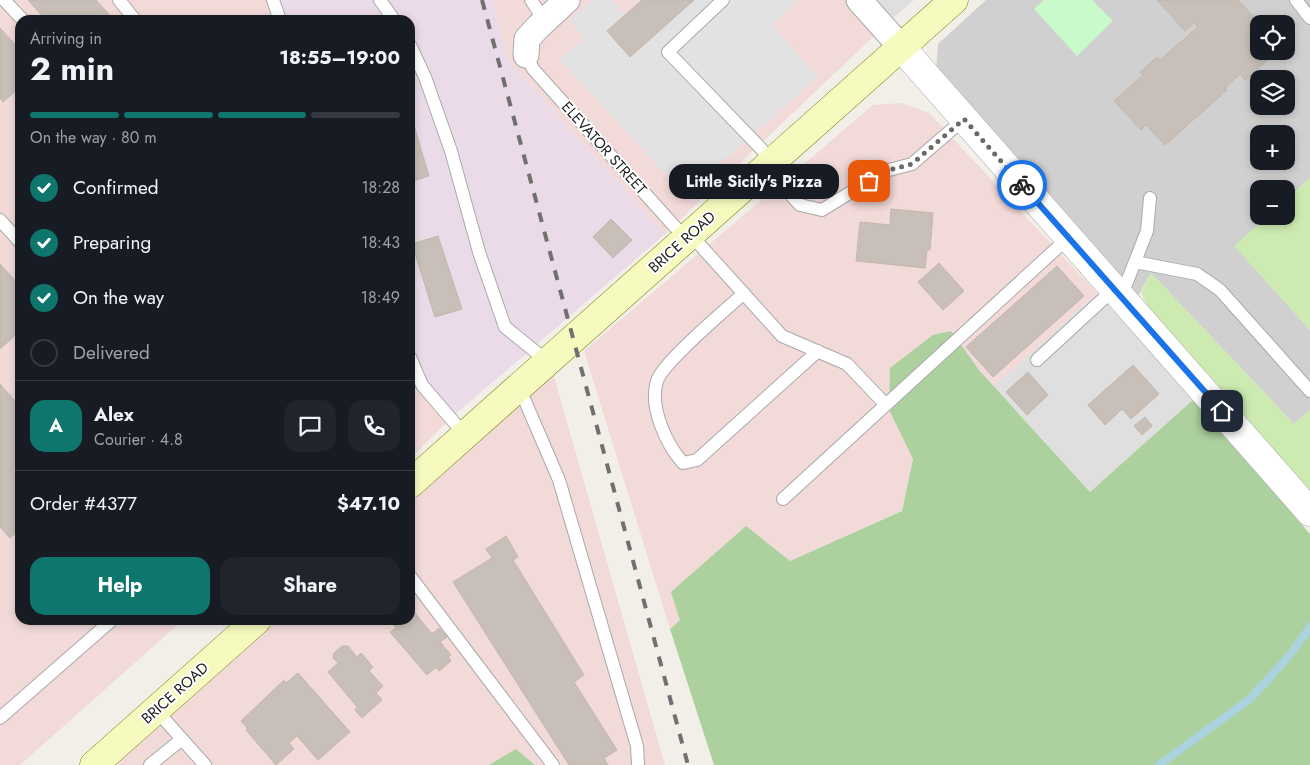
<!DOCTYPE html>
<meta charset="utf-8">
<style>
body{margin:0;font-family:Jost,sans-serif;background:#20242c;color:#f1f3f6;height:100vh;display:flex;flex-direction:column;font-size:19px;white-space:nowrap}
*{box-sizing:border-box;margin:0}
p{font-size:16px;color:#9ea1a6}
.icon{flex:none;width:28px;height:28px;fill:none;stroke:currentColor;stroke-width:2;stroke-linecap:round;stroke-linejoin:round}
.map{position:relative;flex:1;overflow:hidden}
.side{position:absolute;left:15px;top:15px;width:400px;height:610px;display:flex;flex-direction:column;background:#171b24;border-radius:15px;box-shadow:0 2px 8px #0003}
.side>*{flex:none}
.tools{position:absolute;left:1250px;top:15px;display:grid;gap:10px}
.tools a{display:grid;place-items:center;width:45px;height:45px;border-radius:10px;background:#171b24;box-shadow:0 2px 8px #0003;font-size:25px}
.pin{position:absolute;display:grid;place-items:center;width:42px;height:42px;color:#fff;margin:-21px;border-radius:10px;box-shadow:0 2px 8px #0006}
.courier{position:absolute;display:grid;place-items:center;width:50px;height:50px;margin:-25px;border:4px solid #1a73e8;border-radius:50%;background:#fff;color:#222;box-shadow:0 1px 6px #0007}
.bubble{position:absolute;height:35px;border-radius:15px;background:#171b24;box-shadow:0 2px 8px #0003;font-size:16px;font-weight:700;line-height:35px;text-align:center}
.summary em{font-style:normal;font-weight:700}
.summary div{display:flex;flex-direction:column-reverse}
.summary{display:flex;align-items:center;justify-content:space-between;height:85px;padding:0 15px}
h1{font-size:32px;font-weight:700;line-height:38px}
.bar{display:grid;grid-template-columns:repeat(4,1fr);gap:8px 5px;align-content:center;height:60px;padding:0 15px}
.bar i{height:6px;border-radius:4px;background:#363941}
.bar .on{background:#0f766e}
.bar p{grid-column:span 4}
.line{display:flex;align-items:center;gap:12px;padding:0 15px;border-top:1px solid #363941}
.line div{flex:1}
.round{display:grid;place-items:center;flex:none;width:52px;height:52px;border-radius:15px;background:#20242c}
ol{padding:0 15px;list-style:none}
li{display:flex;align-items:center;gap:15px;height:55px}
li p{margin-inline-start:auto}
li .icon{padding:5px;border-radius:50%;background:#0f766e;color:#fff;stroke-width:4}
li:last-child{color:#9ea1a6}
li i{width:28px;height:28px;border:2px solid #363941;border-radius:50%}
.primary-button{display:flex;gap:10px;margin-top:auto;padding:10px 15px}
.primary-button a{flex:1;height:58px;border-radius:15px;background:#0f766e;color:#fff;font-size:20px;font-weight:700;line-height:58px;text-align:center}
.primary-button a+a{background:#20242c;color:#f1f3f6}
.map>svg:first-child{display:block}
</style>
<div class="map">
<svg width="1310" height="765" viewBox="0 0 1310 765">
<rect width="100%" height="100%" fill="#f2efe9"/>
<path fill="#e0dfdf" d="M875 0H914L892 19Z
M1097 293 1194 399 1090 492 994 386Z"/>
<path fill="#f2dad9" d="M0 0H269L276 20H20V620H183L20 765H0Z
M493 0H875L892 19 665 234 507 59Z
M901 103 929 113 1097 293 994 386 979 370 889 410 913 459 902 511 790 561 680 620 670 629 584 351 873 105Z
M410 369 451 418 410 459Z
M553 373 665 765H535L516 750 489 765H117L278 620H410V502Z"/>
<path fill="#ebdbe8" d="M269 0H493L507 59 665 234 451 418 410 369V20H276Z"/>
<path fill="#d0d0d0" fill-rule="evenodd" d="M986 0H1310V178L1286 200V189H1259V216H1268L1235 246 1310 330V410L1294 424 1151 273 1136 300 936 71 938 44ZM1259 24H1286V51H1259ZM1259 79H1286V106H1259ZM1259 134H1286V161H1259Z"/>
<path fill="#cdebb0" d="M1310 178V330L1234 246 1268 216H1286V200Z
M1151 273 1294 424 1310 410V492L1155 321 1141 293Z"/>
<path fill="#add19e" d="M951 331 979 370 1090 492 1194 399 1310 534V765H714L670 629 680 620 671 592 746 526 790 561 902 511 913 459 889 410 890 368 933 335Z
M516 749 535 765H489Z"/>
<path fill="#c8facc" d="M1044 0H1092L1113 21 1077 56 1034 9Z"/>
<path fill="#e2e2e2" d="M593 0H611L626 15 607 31 630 57 694 0H798L772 25 818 77 685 195 559 59 584 38 570 20Z"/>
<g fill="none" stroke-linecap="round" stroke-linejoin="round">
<path stroke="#aad3df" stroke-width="8" d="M1159 765 1250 699 1290 655 1310 627"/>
</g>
<path fill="#c7bfb8" stroke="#c4b6ab" d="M28 0H96L114 20H46Z
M642 0H694L630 57 607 31Z
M1157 0H1238L1260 24 1259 51H1278L1245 80 1240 74 1225 88 1227 90 1165 145 1146 125 1141 130 1114 101 1143 75 1140 72 1157 57 1160 60 1198 27 1194 23 1185 31Z
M0 28 20 50V87L3 102 0 98Z
M410 112 429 176 410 182Z
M891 209 933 213 930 250H927L925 268 856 261 860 222 890 225Z
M611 219 632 240 613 258 593 237Z
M438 236 462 309 435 317 412 244Z
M939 263 964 291 943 310 918 282Z
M0 264 20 286V331L0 349Z
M1057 266 1084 296 993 377 966 347Z
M1133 365 1159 394 1131 419 1122 409 1105 425 1088 405Z
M1028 372 1048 395 1027 415 1006 392Z
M0 384 20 407V529L10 538 0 527Z
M1145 417 1152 426 1142 435 1134 426Z
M506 536 518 557 513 560 584 675 574 682 617 750 604 758 608 765H569L453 582 492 558 486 549Z
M410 607 432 634 439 628 447 637 440 642 451 655 448 657 451 661 439 671 436 667 427 675 390 632 396 628 389 620H410Z
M342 646H348L357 657 361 653 373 667 369 671 383 686 376 693 382 700 362 718 355 710 357 707 328 672 338 663 333 658 334 653Z
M298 673 350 732 318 760 297 736 289 743 294 749 276 765 246 730 248 729 241 721 284 680 286 683Z"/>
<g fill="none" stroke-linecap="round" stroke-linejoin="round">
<g stroke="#a9a9a9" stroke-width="14">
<path id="service" d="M4 0 23 20
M119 0 135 20
M273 0 280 20
M380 0 394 20
M531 0 544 20
M723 0 668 52 773 161
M1296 0 1310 18
M410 45 425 77 451 151 479 252 505 327 547 361
M526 55 533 69 685 238
M765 167 800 205 822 210 885 171 912 164 964 119
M0 220 20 242
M690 234 782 336 847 364 886 405
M1135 262 1197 274 1220 290 1310 391
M744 293C726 310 663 362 657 381 649 407 666 444 683 463L697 460 818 351
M1121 297 1147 231 1150 198
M410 357 422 385 465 435
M1037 360 1114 289
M519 387 559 480 637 746 638 765
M783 499 1068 238
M410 576 553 765
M156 710 205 765
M0 718 112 620
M150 765 182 739"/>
</g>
<g stroke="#a9a9a9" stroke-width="27">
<path id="minor" d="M859 0 901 47
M526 55 527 39 538 27 567 0"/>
</g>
<g stroke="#a9a9a9" stroke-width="29">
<path id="tertiary" d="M901 47 1310 512"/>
</g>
<g stroke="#707d05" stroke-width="29">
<path id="secondary" d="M410 484 954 0
M94 765 257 620"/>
</g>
<use href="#service" stroke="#fff" stroke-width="12"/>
<use href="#minor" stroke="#fff" stroke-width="25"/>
<use href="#tertiary" stroke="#fff" stroke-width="28"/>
<use href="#secondary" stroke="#f7fabf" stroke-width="28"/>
<path stroke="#707070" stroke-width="4" stroke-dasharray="10 10" stroke-linecap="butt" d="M482 0 688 765"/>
</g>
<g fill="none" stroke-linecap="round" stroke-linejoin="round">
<path stroke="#6b6a68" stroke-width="5" stroke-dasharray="0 9" d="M869 181 885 171 912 164 964 119 1022 185"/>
<path stroke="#1a73e8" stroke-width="6" d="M1022 185 1222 411"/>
</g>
<g text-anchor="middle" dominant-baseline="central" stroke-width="4" stroke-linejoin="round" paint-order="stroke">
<g font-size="15" fill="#222" stroke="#fff">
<text transform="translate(604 148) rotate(48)">ELEVATOR STREET</text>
<text transform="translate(682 242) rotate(-42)">BRICE ROAD</text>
<text transform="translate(175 693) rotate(-42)">BRICE ROAD</text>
</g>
</g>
</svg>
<div class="tools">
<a><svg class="icon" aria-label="locate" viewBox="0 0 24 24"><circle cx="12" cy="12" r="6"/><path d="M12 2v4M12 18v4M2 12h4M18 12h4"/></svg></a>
<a><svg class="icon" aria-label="layers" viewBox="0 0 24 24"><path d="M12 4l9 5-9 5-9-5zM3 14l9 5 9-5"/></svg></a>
<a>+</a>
<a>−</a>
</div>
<div class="pin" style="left:869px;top:181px;background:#ea580c"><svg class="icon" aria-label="bag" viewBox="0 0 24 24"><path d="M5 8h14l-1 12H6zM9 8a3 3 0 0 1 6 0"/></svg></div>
<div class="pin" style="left:1222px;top:411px;background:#1f2937"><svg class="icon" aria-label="home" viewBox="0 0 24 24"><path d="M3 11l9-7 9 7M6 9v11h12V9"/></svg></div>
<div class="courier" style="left:1022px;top:185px"><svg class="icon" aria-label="bike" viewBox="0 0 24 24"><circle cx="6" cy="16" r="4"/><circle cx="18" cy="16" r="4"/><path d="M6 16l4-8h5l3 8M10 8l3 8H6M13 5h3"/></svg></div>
<div class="bubble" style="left:669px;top:164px;width:170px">Little Sicily's Pizza</div>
<section class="side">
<div class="summary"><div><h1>2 min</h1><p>Arriving in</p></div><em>18:55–19:00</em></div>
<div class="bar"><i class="on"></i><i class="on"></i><i class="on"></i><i></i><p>On the way · 80 m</p></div>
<ol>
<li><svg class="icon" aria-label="check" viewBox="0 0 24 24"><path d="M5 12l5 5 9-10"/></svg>Confirmed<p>18:28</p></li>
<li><svg class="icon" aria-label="check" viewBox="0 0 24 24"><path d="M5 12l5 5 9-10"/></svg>Preparing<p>18:43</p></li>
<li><svg class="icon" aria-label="check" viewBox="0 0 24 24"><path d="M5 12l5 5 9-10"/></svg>On the way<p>18:49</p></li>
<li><i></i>Delivered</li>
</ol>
<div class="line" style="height:90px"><b class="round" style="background:#0f766e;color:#fff">A</b><div><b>Alex</b><p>Courier · 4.8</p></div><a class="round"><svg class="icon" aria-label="chat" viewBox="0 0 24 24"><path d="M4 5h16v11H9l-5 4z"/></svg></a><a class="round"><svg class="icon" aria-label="phone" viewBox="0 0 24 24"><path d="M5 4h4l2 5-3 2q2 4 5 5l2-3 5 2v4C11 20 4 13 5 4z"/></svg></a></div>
<div class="line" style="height:65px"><div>Order #4377</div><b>$47.10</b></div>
<div class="primary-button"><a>Help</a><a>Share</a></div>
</section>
</div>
